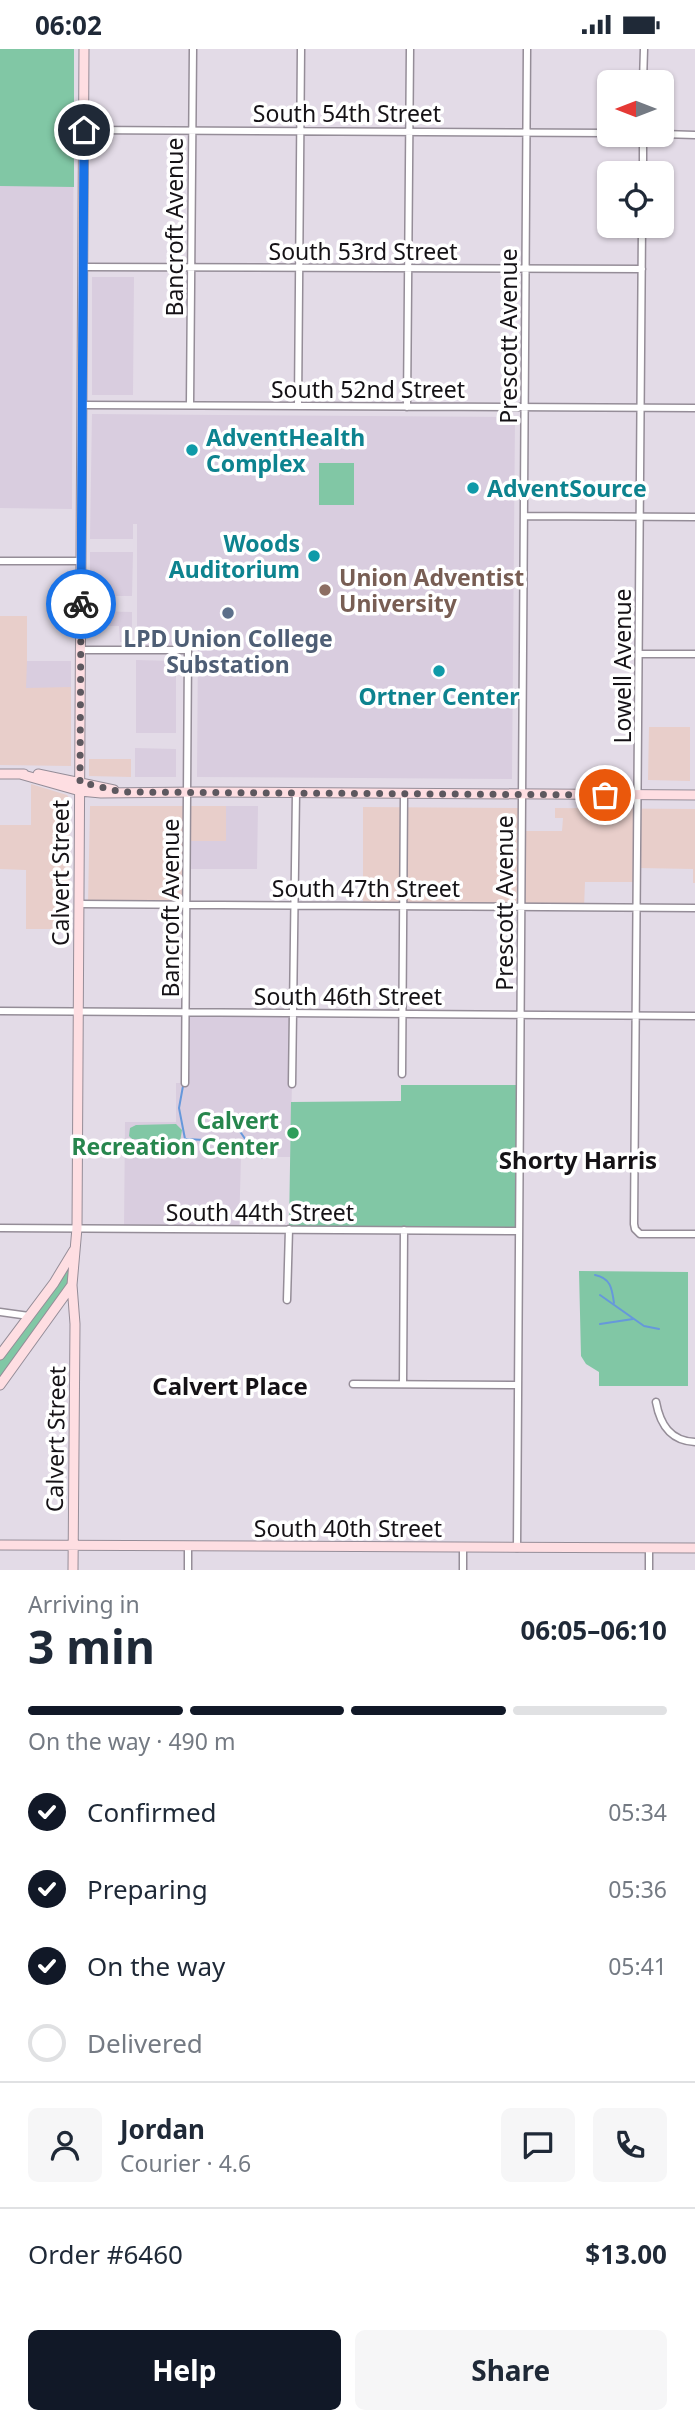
<!DOCTYPE html>
<meta charset="utf-8">
<style>
body{margin:0;font-family:"Noto Sans",sans-serif;background:#f6f6f7;color:#1f2937;height:100vh;display:flex;flex-direction:column;font-size:26px;white-space:nowrap}
*{box-sizing:border-box;margin:0}
p{font-size:23px;color:#747a83}
.icon{flex:none;width:38px;height:38px;fill:none;stroke:currentColor;stroke-width:2;stroke-linecap:round;stroke-linejoin:round}
.map{position:relative;height:1521px;overflow:hidden}
.sheet{display:flex;flex-direction:column;background:#fff;flex:1}
.sheet>*{flex:none}
.needle{width:46px;rotate:270deg}
.fabs{position:absolute;left:597px;top:21px;display:grid;gap:14px}
.fabs a{display:grid;place-items:center;width:77px;height:77px;border-radius:10px;background:#fff;box-shadow:0 2px 5px #0004;font-size:35px}
.pin{position:absolute;display:grid;place-items:center;width:60px;height:60px;color:#fff;margin:-30px;border:4px solid #fff;border-radius:50%;box-shadow:0 2px 7px #0007}
.courier{position:absolute;display:grid;place-items:center;width:70px;height:70px;margin:-35px;border:5px solid #1a73e8;border-radius:50%;background:#fff;color:#222;box-shadow:0 2px 9px #0007}
.head em{font-style:normal;font-weight:700}
.head div{display:flex;flex-direction:column-reverse}
.head{display:flex;align-items:center;justify-content:space-between;height:119px;padding:0 28px}
h1{font-size:46px;font-weight:700;line-height:52px}
.bar{display:grid;grid-template-columns:repeat(4,1fr);gap:10px 7px;align-content:center;height:84px;padding:0 28px}
.bar i{height:9px;border-radius:5px;background:#e0e1e3}
.bar .selected{background:#111827}
.bar p{grid-column:span 4}
.line{display:flex;align-items:center;gap:18px;padding:0 28px;border-top:2px solid #e0e1e3}
.line div{flex:1}
.round{display:grid;place-items:center;flex:none;width:74px;height:74px;border-radius:10px;background:#f6f6f7}
ol{padding:0 28px;list-style:none}
li{display:flex;align-items:center;gap:21px;height:77px}
li p{margin-inline-start:auto}
li .icon{padding:7px;border-radius:50%;background:#111827;color:#fff;stroke-width:4}
li:last-child{color:#747a83}
li i{width:38px;height:38px;border:4px solid #e0e1e3;border-radius:50%}
.primary-button{display:flex;gap:14px;margin-top:auto;padding:14px 28px}
.primary-button a{flex:1;height:80px;border-radius:10px;background:#111827;color:#fff;font-size:28px;font-weight:700;line-height:80px;text-align:center}
.primary-button a+a{background:#f6f6f7;color:#1f2937}
.status{display:flex;justify-content:space-between;align-items:center;height:49px;padding:0 35px;background:#fff;direction:ltr}
.status svg{height:19px;fill:currentColor}
.map>svg:first-child{display:block}
</style>
<div class="status"><b>06:02</b><svg viewBox="0 0 49 12"><path d="M0 12V9h3v3zM5 12V6h3v6zM10 12V3h3v9zM15 12V0h3v12zM26 1h20v11H26zM47 4h2v5h-2z"/></svg></div>
<div class="map">
<svg width="695" height="1521" viewBox="0 0 695 1521">
<rect width="100%" height="100%" fill="#e3dbe7"/>
<path fill="#e8ceca" d="M0 567H27V638H71V717L0 716Z
M649 678H690V732L648 731Z
M89 710H131V728L89 727Z
M31 735 67 746 70 750 69 880H26V821L0 820V776H31Z
M90 757H226V792H188V855H88Z
M363 758 522 759V782H562L563 769H555V759L695 760V834H693V820L639 819 638 833H585L584 858 363 856Z"/>
<path fill="#d9cddf" d="M0 0H74L72 460 0 459Z
M92 228H134L133 346H92Z
M92 365 515 368 512 730 197 728 198 592H177V596H137V475H133V490H90Z
M90 503H133L132 547H90Z
M90 562 132 563V593H120L119 577H90Z
M136 611 176 612V684H136Z
M27 612H71V638L26 639Z
M135 699 176 700V728H135Z
M226 757H258L257 820H188V792H226Z
M187 964H294L290 1108H241L239 1180H124L125 1073H176V1034H184Z"/>
<path fill="#81c7a5" d="M0 0H74V138L0 137Z
M319 414H354V456H319Z
M401 1036H520L519 1182 289 1180 291 1053 401 1052Z
M176 1075 182 1081 180 1093 177 1096C161 1095 148 1090 132 1090L129 1087 130 1079 136 1076Z
M75 1199 72 1236 0 1336V1306Z
M579 1222 688 1223V1337H599V1323L586 1315 581 1307Z"/>
<g fill="none" stroke-linecap="round" stroke-linejoin="round">
<path stroke="#6698db" stroke-width="2" d="M183 1037 179 1059 185 1090 244 1093 248 1094 262 1109
M232 1061V1071L248 1094
M595 1226C611 1229 612 1240 614 1254
M600 1246 644 1277 659 1280
M600 1275 633 1270"/>
<g stroke="#958d98" stroke-width="9">
<path id="street" d="M643 33 644 0
M84 81 609 84
M662 85 695 86
M643 124V86
M642 177 634 1175 635 1180 640 1185H695
M83 218 642 220
M83 356 695 359
M190 356 193 0
M298 357 301 0
M407 358 410 0
M524 467 695 468
M0 512H81
M80 601H188L185 1034
M640 605H695
M80 855 695 859
M0 962 695 967
M402 1025 404 745
M292 1035 296 744
M0 1179 519 1182
M287 1251 289 1180
M0 1263 29 1267
M353 1335 517 1336
M403 1335 404 1181
M656 1353C660 1375 670 1392 695 1393
M517 1499 527 0
M188 1521V1498
M463 1521V1498
M649 1521V1499"/>
</g>
<g stroke="#958d98" stroke-width="11">
<path id="secondary" d="M0 725H24
M20 725 80 742 101 744 197 743 695 746
M38 725 114 741
M0 1306 54 1234 74 1201
M0 1336 72 1236
M0 1496 695 1499
M73 1521 75 1275 72 1236 77 1179 84 0"/>
</g>
<use href="#street" stroke="#fff" stroke-width="6"/>
<use href="#secondary" stroke="#fedee2" stroke-width="9"/>
</g>
<g fill="none" stroke-linecap="round" stroke-linejoin="round">
<path stroke="#5d585f" stroke-width="7" stroke-dasharray="0 12.6" d="M81 555 80 733 122 743 605 746"/>
<path stroke="#1a73e8" stroke-width="9" d="M81 555 84 81"/>
</g>
<g fill="#0f9aa8" stroke="#fff" stroke-width="2.5">
<circle cx="192" cy="401" r="7"/>
<circle cx="473" cy="439" r="7"/>
<circle cx="314" cy="507" r="7"/>
<circle cx="439" cy="622" r="7"/>
</g>
<circle fill="#8d6e63" stroke="#fff" stroke-width="2.5" cx="325" cy="541" r="7"/>
<circle fill="#5c6f8a" stroke="#fff" stroke-width="2.5" cx="228" cy="564" r="7"/>
<circle fill="#2e9e5b" stroke="#fff" stroke-width="2.5" cx="293" cy="1084" r="7"/>
<g text-anchor="middle" dominant-baseline="central" stroke-width="7" stroke-linejoin="round" paint-order="stroke">
<g font-size="23" fill="#151216" stroke="#fff">
<text x="347" y="64">South 54th Street</text>
<text transform="translate(174 178) rotate(-90)">Bancroft Avenue</text>
<text x="363" y="202">South 53rd Street</text>
<text transform="translate(508 287) rotate(-90)">Prescott Avenue</text>
<text x="368" y="340">South 52nd Street</text>
<text transform="translate(622 617) rotate(-90)">Lowell Avenue</text>
<text transform="translate(60 824) rotate(-90)">Calvert Street</text>
<text x="366" y="839">South 47th Street</text>
<text transform="translate(504 854) rotate(-90)">Prescott Avenue</text>
<text transform="translate(170 859) rotate(-90)">Bancroft Avenue</text>
<text x="348" y="947">South 46th Street</text>
<text x="260" y="1163">South 44th Street</text>
<text transform="translate(55 1390) rotate(-89)">Calvert Street</text>
<text x="348" y="1479">South 40th Street</text>
</g>
<g font-size="23" font-weight="bold" fill="#0d838f" stroke="#fff" text-anchor="start">
<text x="206" y="388">AdventHealth<tspan x="206" dy="26">Complex</tspan></text>
<text x="487" y="439">AdventSource</text>
<text x="300" y="494" text-anchor="end">Woods<tspan x="300" dy="26">Auditorium</tspan></text>
<text x="439" y="647" text-anchor="middle">Ortner Center</text>
</g>
<g font-size="23" font-weight="bold" fill="#785e54" stroke="#fff" text-anchor="start">
<text x="339" y="528">Union Adventist<tspan x="339" dy="26">University</tspan></text>
</g>
<g font-size="23" font-weight="bold" fill="#4e5e75" stroke="#fff">
<text x="228" y="589">LPD Union College<tspan x="228" dy="26">Substation</tspan></text>
</g>
<g font-size="23" font-weight="bold" fill="#27864d" stroke="#fff" text-anchor="end">
<text x="279" y="1071">Calvert<tspan x="279" dy="26">Recreation Center</tspan></text>
</g>
<g font-size="24" font-weight="bold" fill="#151216" stroke="#fff">
<text x="578" y="1110">Shorty Harris</text>
<text x="230" y="1336">Calvert Place</text>
</g>
</g>
</svg>
<div class="fabs">
<a><svg class="needle" viewBox="-14 -14 28 28"><path d="M0-13l5 13h-10z" fill="#e53935"/><path d="M0 13l5-13h-10z" fill="#747a83"/></svg></a>
<a><svg class="icon" aria-label="locate" viewBox="0 0 24 24"><circle cx="12" cy="12" r="6"/><path d="M12 2v4M12 18v4M2 12h4M18 12h4"/></svg></a>
</div>
<div class="pin" style="left:605px;top:746px;background:#ea580c"><svg class="icon" aria-label="bag" viewBox="0 0 24 24"><path d="M5 8h14l-1 12H6zM9 8a3 3 0 0 1 6 0"/></svg></div>
<div class="pin" style="left:84px;top:81px;background:#1f2937"><svg class="icon" aria-label="home" viewBox="0 0 24 24"><path d="M3 11l9-7 9 7M6 9v11h12V9"/></svg></div>
<div class="courier" style="left:81px;top:555px"><svg class="icon" aria-label="bike" viewBox="0 0 24 24"><circle cx="6" cy="16" r="4"/><circle cx="18" cy="16" r="4"/><path d="M6 16l4-8h5l3 8M10 8l3 8H6M13 5h3"/></svg></div>
</div>
<section class="sheet">
<div class="head"><div><h1>3 min</h1><p>Arriving in</p></div><em>06:05–06:10</em></div>
<div class="bar"><i class="selected"></i><i class="selected"></i><i class="selected"></i><i></i><p>On the way · 490 m</p></div>
<ol>
<li><svg class="icon" aria-label="check" viewBox="0 0 24 24"><path d="M5 12l5 5 9-10"/></svg>Confirmed<p>05:34</p></li>
<li><svg class="icon" aria-label="check" viewBox="0 0 24 24"><path d="M5 12l5 5 9-10"/></svg>Preparing<p>05:36</p></li>
<li><svg class="icon" aria-label="check" viewBox="0 0 24 24"><path d="M5 12l5 5 9-10"/></svg>On the way<p>05:41</p></li>
<li><i></i>Delivered</li>
</ol>
<div class="line" style="height:126px"><a class="round"><svg class="icon" aria-label="person" viewBox="0 0 24 24"><circle cx="12" cy="8" r="4"/><path d="M4 21q1-7 8-7t8 7"/></svg></a><div><b>Jordan</b><p>Courier · 4.6</p></div><a class="round"><svg class="icon" aria-label="chat" viewBox="0 0 24 24"><path d="M4 5h16v11H9l-5 4z"/></svg></a><a class="round"><svg class="icon" aria-label="phone" viewBox="0 0 24 24"><path d="M5 4h4l2 5-3 2q2 4 5 5l2-3 5 2v4C11 20 4 13 5 4z"/></svg></a></div>
<div class="line" style="height:91px"><div>Order #6460</div><b>$13.00</b></div>
<div class="primary-button"><a>Help</a><a>Share</a></div>
</section>
